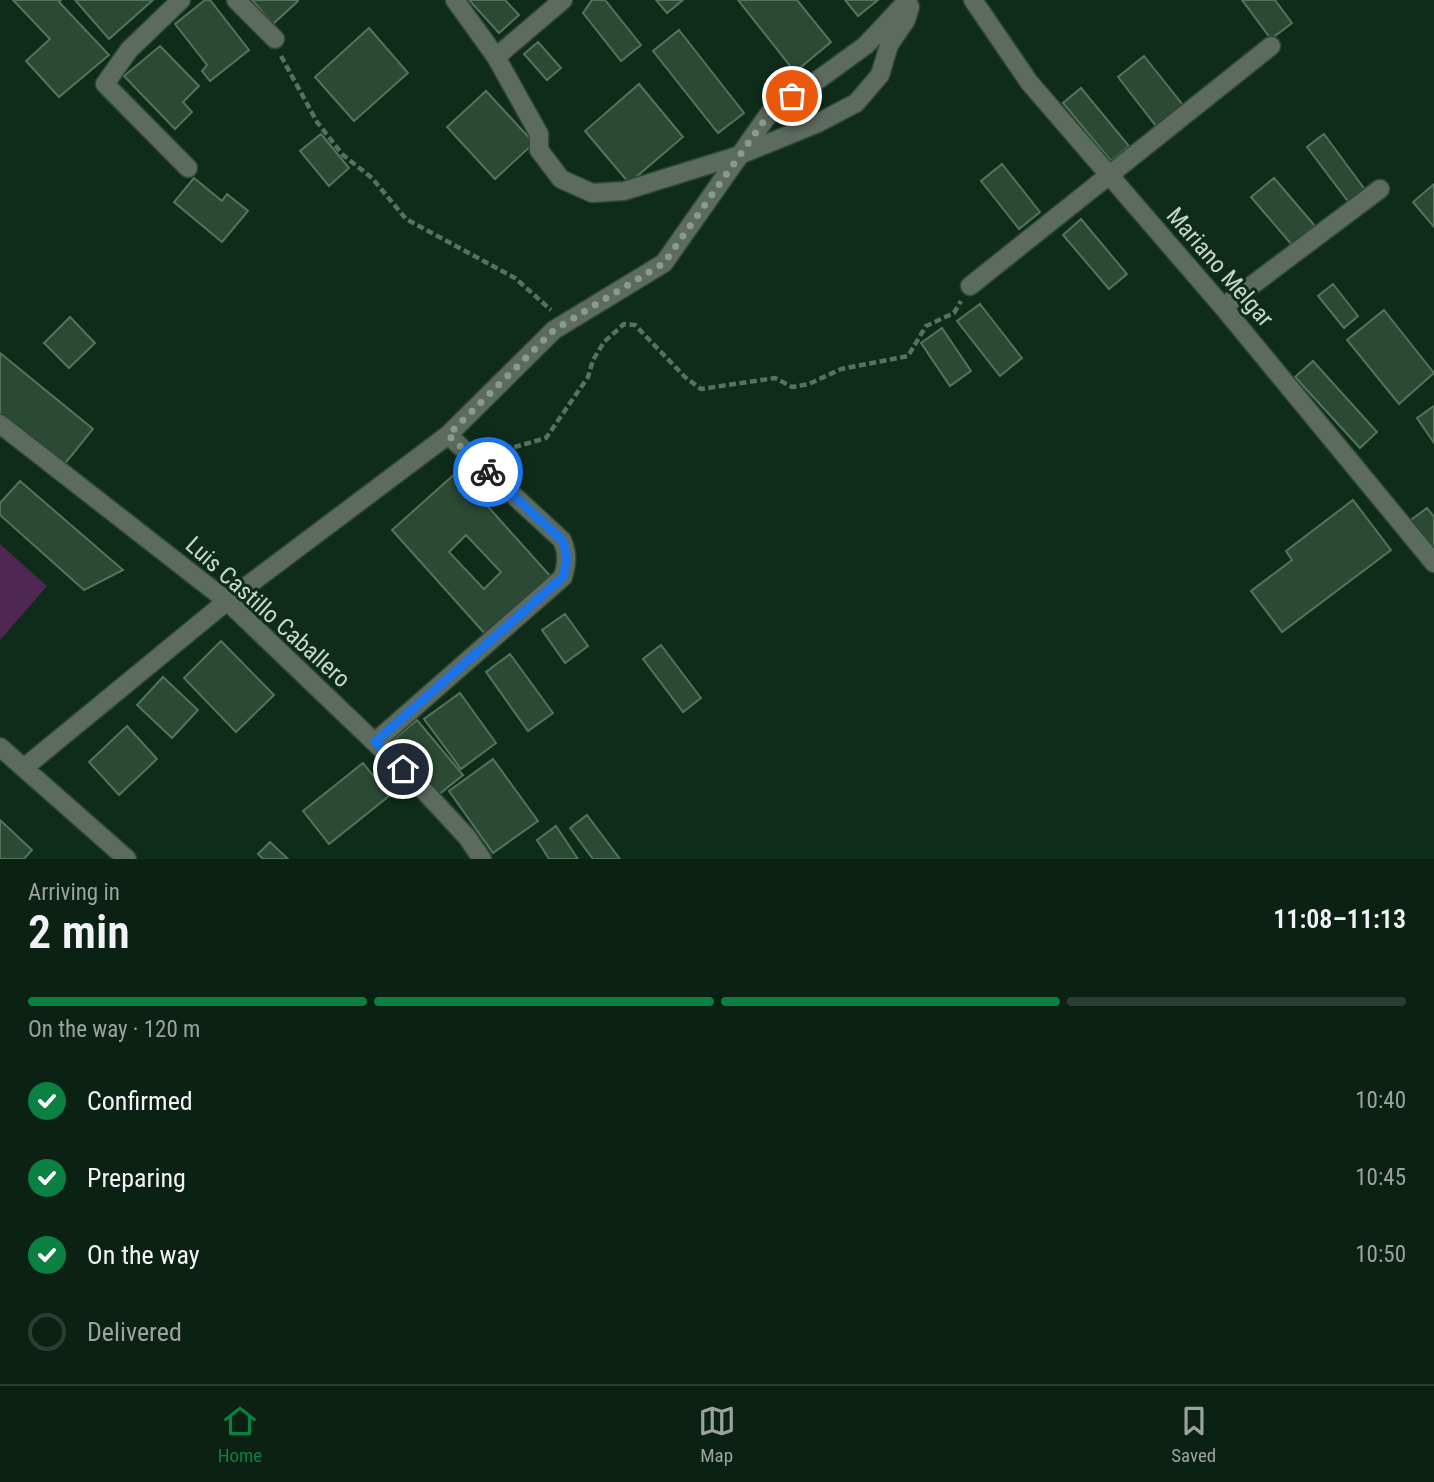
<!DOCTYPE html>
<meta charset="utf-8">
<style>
body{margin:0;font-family:"Roboto Condensed",sans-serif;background:#14291d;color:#f1f3f6;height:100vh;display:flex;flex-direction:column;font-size:26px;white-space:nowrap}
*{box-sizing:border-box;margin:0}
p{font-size:23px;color:#9aa3a0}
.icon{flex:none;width:38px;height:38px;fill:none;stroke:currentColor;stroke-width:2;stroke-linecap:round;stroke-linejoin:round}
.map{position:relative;height:859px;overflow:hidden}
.side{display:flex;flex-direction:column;background:#0b2114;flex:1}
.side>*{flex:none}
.pin{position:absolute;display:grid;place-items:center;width:60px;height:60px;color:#fff;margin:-30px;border:4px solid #fff;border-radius:50%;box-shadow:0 2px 7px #0007}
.courier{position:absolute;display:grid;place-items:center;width:70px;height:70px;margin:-35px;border:5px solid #1a73e8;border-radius:50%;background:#fff;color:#222;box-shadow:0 2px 9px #0007}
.summary em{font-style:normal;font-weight:600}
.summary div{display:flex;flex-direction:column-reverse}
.summary{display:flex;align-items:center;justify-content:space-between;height:119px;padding:0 28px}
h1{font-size:46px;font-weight:600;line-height:52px}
.bar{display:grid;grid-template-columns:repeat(4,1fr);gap:10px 7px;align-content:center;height:84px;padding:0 28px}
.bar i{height:9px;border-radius:5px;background:#2b3e34}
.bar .on{background:#0b8043}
.bar p{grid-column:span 4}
ol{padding:0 28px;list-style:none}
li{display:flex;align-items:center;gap:21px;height:77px}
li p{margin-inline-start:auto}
li .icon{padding:7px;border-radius:50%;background:#0b8043;color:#fff;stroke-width:4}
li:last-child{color:#9aa3a0}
li i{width:38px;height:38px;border:4px solid #2b3e34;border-radius:50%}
.menu{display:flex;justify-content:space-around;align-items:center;height:98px;border-top:2px solid #2b3e34;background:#0b2114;font-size:19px;color:#9aa3a0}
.menu a{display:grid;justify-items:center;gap:4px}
.menu .on{color:#0b8043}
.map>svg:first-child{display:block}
</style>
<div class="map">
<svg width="1434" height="859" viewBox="0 0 1434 859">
<rect width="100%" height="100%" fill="#0f2c1a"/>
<path fill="#4f2753" d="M0 544 47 586 0 640Z"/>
<path fill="#2b4934" stroke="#54735c" stroke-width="2" fill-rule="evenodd" d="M13 0H61L59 2 109 55 59 97 26 61 50 39Z
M75 0H153L109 39Z
M205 0H210L249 50 210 81 202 71 207 65 175 24Z
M252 0H298V1L273 24Z
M469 0H505L519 15 499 33Z
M592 0H605L641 45 621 61 583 13Z
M656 0H683L667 13Z
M738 0H797L831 42 795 72Z
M845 0H878L858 16Z
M1242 0H1275L1292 23 1271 39Z
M369 28 408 73 354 121 315 77Z
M679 30 744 113 718 133 653 51Z
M538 42 561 68 547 80 524 54Z
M160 46 199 86 183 102 192 112 175 129 124 76Z
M1144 56 1183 105 1156 126 1118 77Z
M639 84 683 137 629 183 585 131Z
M1081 88 1129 146 1111 161 1063 103Z
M486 91 534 143 495 179 447 127Z
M321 134 349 168 329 186 300 151Z
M1324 134 1366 191 1350 204 1307 147Z
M1002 164 1040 212 1019 229 981 181Z
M194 178 222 201 227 194 248 211 222 242 174 202Z
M1274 178 1315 226 1292 245 1251 197Z
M1434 184V227L1413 202Z
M1081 219 1127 274 1109 289 1063 235Z
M1333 284 1358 316 1344 328 1318 296Z
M980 304 1022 358 1000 376 957 321Z
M1384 310 1434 373 1399 404 1347 340Z
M70 317 95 343 69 368 44 343Z
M942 328 971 371 950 386 921 343Z
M0 353 93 429 63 466 0 414Z
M1313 361 1377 432 1360 448 1295 377Z
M1434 406V443L1417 418Z
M457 472 552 578 487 636 392 530ZM466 535 501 572 484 589 449 552Z
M20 481 123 570 84 590 0 515V503Z
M1353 500 1391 550 1282 632 1251 591 1292 560 1286 551Z
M1427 508 1434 517V556L1408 522Z
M565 614 588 646 565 663 542 630Z
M221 641 274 695 236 732 184 678Z
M661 645 701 698 683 712 643 659Z
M510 654 553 713 528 731 486 672Z
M163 677 198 710 172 738 137 705Z
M460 693 496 743 461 769 424 719Z
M417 720 463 775 438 795 393 740Z
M127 726 157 759 119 795 89 762Z
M493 759 538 821 493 853 449 791Z
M363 763 389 796 329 844 303 811Z
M587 815 620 859H593L570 828Z
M0 820 32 850 24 859H0Z
M556 826 578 859H549L537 840Z
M270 842 288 859H263L258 854Z"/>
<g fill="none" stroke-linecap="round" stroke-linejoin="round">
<g stroke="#2c4836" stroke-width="21">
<path id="minor" d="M181 0 129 50 105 84 188 168
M236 0 275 39
M455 0 496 57 563 0
M973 0 1029 82 1223 307 1434 563
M496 57 539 134V150L561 179 592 193 624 191 737 156 818 123 856 103 880 75 889 45 906 20 910 7
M970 286 1271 46
M1223 307 1380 189
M0 424 227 601 416 782 467 837 482 859
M375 742 563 577C567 563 568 554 562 540L448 435
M0 747 127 859
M25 767 227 601 448 435 554 330 664 263 773 108 811 85 866 45 908 0"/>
</g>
<path stroke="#577060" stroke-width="4.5" stroke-dasharray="7 3.5" stroke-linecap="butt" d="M281 56 317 122 343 155 372 178 406 219 515 278 551 310
M494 453 546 438 588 377 593 360 604 342 624 324 635 325 685 377 701 389 775 378 792 387 809 384 841 369 908 356 926 326 954 313 961 301"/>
<use href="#minor" stroke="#5d6a60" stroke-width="18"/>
</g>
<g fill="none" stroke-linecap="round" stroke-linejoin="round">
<path stroke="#879c8d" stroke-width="7" stroke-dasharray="0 12.6" d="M488 472 448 435 554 330 664 263 773 108 792 96"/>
<path stroke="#1a73e8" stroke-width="9" d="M403 769 375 742 563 577C567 563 568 554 562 540L488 472"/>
</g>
<g text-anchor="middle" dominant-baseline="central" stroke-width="6" stroke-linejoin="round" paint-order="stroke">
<g font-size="24" fill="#c7d8cb" stroke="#0f2c1a">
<text transform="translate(1220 267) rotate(49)">Mariano Melgar</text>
<text transform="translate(268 612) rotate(42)">Luis Castillo Caballero</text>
</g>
</g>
</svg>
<div class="pin" style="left:792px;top:96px;background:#ea580c"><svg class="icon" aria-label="bag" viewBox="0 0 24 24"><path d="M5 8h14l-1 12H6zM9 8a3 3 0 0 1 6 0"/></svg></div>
<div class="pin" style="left:403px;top:769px;background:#1f2937"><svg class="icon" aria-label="home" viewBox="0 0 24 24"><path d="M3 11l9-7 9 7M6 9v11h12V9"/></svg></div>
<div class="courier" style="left:488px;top:472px"><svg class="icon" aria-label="bike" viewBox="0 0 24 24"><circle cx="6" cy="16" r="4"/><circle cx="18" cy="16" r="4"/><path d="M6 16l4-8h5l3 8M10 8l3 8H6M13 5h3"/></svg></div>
</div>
<section class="side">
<div class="summary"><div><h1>2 min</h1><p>Arriving in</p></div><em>11:08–11:13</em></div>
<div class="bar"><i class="on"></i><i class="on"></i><i class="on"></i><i></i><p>On the way · 120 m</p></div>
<ol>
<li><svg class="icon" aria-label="check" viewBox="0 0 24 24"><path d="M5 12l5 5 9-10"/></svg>Confirmed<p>10:40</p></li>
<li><svg class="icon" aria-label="check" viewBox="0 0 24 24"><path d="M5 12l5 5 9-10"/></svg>Preparing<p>10:45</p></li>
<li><svg class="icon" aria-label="check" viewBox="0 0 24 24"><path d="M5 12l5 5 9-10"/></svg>On the way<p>10:50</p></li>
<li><i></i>Delivered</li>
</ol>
</section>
<nav class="menu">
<a class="on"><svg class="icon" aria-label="home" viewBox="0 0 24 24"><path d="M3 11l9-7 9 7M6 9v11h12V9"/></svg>Home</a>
<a><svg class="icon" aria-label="map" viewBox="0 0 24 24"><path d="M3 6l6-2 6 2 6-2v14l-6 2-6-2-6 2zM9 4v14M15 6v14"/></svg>Map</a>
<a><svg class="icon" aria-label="saved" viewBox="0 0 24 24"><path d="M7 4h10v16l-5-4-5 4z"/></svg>Saved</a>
</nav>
